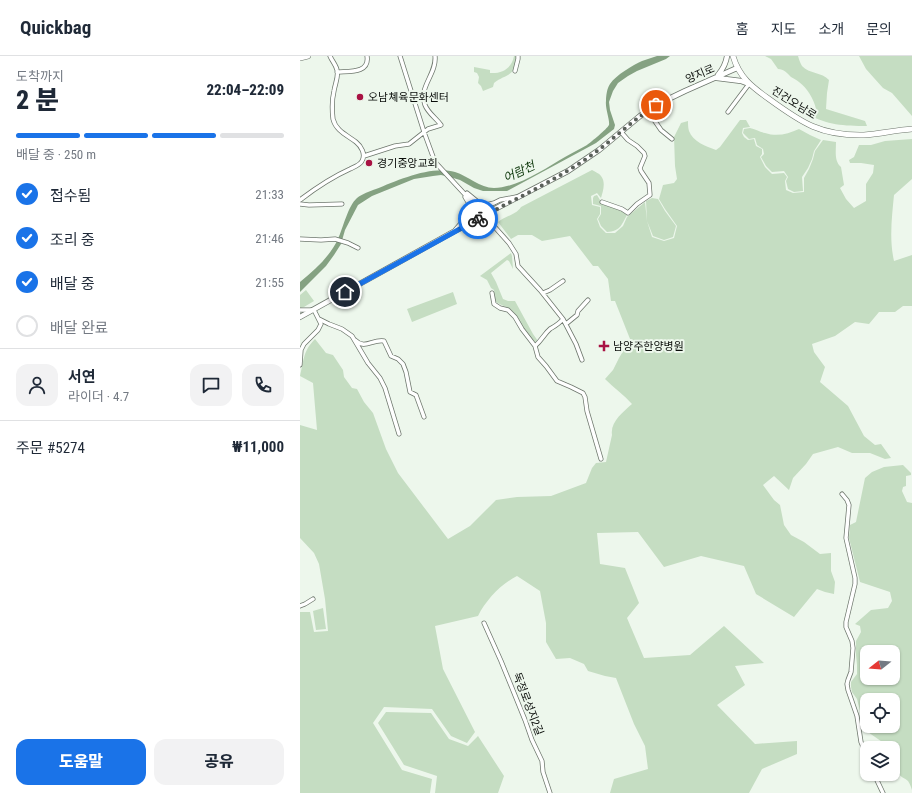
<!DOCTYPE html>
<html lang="ko">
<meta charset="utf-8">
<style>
body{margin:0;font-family:"Roboto Condensed","Noto Sans KR",sans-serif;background:#f2f2f3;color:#1f2937;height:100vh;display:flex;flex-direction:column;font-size:15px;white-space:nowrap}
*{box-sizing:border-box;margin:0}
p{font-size:13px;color:#747a83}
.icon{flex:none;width:22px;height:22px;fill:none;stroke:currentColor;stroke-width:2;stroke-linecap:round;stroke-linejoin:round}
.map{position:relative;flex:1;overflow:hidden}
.sheet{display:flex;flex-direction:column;background:#fff;width:300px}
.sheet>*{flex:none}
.needle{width:26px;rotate:253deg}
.buttons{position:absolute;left:560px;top:589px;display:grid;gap:8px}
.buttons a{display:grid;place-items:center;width:40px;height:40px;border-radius:8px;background:#fff;box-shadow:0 1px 3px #0004;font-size:20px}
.pin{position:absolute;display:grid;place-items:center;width:34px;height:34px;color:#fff;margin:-17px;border:2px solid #fff;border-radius:50%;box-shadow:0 1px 4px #0007}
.courier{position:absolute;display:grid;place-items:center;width:40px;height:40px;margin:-20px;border:3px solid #1a73e8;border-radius:50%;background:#fff;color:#222;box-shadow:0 1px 5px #0007}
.head em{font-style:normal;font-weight:800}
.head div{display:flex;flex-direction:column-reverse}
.head{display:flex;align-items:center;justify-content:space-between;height:68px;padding:0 16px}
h1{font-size:26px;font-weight:800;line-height:30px}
.bar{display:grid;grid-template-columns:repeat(4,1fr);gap:6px 4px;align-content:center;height:48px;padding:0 16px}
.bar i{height:5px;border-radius:3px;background:#e0e1e3}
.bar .current{background:#1a73e8}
.bar p{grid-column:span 4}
.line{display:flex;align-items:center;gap:10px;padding:0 16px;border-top:1px solid #e0e1e3}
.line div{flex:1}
.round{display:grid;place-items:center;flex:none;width:42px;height:42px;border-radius:12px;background:#f2f2f3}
ol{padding:0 16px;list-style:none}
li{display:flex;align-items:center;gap:12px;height:44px}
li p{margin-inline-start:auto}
li .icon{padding:4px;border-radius:50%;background:#1a73e8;color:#fff;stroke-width:4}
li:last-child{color:#747a83}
li i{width:22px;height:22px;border:2px solid #e0e1e3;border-radius:50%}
.button{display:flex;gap:8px;margin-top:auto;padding:8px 16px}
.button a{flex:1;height:46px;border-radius:12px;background:#1a73e8;color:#fff;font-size:16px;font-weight:800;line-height:46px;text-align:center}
.button a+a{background:#f2f2f3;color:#1f2937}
header{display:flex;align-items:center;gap:24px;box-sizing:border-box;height:56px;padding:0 20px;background:#fff;border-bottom:1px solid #e0e1e3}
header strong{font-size:19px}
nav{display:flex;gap:22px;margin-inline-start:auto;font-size:14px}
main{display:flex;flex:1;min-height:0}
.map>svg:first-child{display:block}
</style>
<header>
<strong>Quickbag</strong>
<nav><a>홈</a><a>지도</a><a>소개</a><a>문의</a></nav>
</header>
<main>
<section class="sheet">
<div class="head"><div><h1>2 분</h1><p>도착까지</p></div><em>22:04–22:09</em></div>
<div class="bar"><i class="current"></i><i class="current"></i><i class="current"></i><i></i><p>배달 중 · 250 m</p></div>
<ol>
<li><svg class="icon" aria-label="check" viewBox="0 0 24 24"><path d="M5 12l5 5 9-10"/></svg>접수됨<p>21:33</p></li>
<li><svg class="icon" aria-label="check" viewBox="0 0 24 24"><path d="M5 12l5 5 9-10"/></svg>조리 중<p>21:46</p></li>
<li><svg class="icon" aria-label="check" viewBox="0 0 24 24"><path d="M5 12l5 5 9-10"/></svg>배달 중<p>21:55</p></li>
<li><i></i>배달 완료</li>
</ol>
<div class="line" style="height:72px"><a class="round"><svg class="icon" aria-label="person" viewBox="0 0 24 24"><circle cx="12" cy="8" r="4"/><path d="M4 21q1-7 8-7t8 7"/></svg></a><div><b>서연</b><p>라이더 · 4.7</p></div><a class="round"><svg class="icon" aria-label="chat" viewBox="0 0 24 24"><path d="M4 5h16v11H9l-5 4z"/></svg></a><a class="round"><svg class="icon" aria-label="phone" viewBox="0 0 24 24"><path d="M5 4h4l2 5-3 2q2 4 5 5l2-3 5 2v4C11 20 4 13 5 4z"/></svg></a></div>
<div class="line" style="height:52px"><div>주문 #5274</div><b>₩11,000</b></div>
<div class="button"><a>도움말</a><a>공유</a></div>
</section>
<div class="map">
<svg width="612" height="737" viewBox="0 0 612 737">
<rect width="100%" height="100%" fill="#edf7ec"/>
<path fill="#c5ddc2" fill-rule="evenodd" d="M214 0H216C216 22 206 17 194 27L193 31 183 35 181 30 178 27 179 21 177 17 174 16V11L190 14V17C202 18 212 12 214 0Z
M465 0H498C499 3 500 7 502 10 509 18 522 16 529 24L527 37 526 53 565 65 567 70C543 70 528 69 507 58L516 53C514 43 507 32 499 26 497 24 494 23 491 21 487 17 484 13 478 13L471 3Z
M559 0H612V60L592 37 583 32 574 22 566 13Z
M440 64H446L450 71 443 72 442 77 444 81 448 84 454 83 456 90 462 93V98L460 101 465 111 472 118 484 117 487 121 485 125 486 134 493 137 504 136V122L509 113 513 103 515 95 523 84 536 86C536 95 534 105 541 111L544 129 540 132 546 143 554 152 566 145V128L573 117 574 109 561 107H550L549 104 554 101 559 89H571L585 85 612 83V123L594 139C592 160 589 183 594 205L612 199V250H603L595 256H579L569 268 555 266 535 280 512 288 514 296 525 311 520 326 548 350 564 380 575 389 581 388 591 402 585 403 570 397H552L538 391 513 398 506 408 493 422 489 434 474 420 463 429 474 444 480 449 484 469 491 479 504 486 520 498 531 497V515L535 526 534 538 525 536 517 533 494 561 456 538 444 510 401 500 364 511 338 476 297 477 300 508 325 512 339 547 327 562 344 602 390 599 424 570 464 607 435 610 445 629 417 649 455 688 497 685V698L462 713 449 737H310L314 723 348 713 345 690 334 668 316 622 305 620 288 615 284 608 270 602 256 603 246 586V567L240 535 217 520C201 528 186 544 178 560L135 570 143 613 175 676 167 687 151 680 132 653 84 651 73 667 102 714 132 723 130 737H0V556H10L14 576 28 575 25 543 19 508 14 497 0 482V369L17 374 13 327 0 320C4 304 3 295 15 283L26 297 33 299 43 314 44 321 52 332 57 333 64 346 73 357 86 393 98 417 148 483 170 470 196 444 217 441 251 440 286 427 292 412 296 407 306 406 312 379C310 366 323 356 332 348 324 339 314 332 305 323L313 314 319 302 325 292 332 288 315 245H311L308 223 298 210H293L270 180 242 185 232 179H218L211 183 198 166C205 160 216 159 221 151L292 114C295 116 299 117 301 120 306 126 303 135 301 142L297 137 291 140 292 149 300 151V158L297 163 300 171 306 177H315L323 170 327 161 345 146 347 165 352 181 364 185 374 182 377 170 365 153 359 143 363 129 374 127 377 123 375 110 374 81 381 67 388 65C388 68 388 72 389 75 393 86 406 90 416 94L420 91Z
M450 72C455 73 460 76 465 77 477 81 488 78 499 73L510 79 521 84 514 95 512 103 508 112 502 121 503 135 494 136 488 133 486 125 488 121 484 115 472 116 466 110 461 101 464 98 463 93 457 89 455 82 449 83 443 77 444 73Z
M297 139 300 144 301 147 322 155 327 159C321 170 320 175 307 176L301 170 298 163 301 158V150L293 148V142L294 140Z
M352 142 358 143 365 155 376 170 373 181 364 184 353 180 347 165 346 145Z
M211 197 212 200 213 213 209 205 207 204 191 217 196 226 203 243 208 245H215L233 278 238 285 236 286C226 282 221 264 213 256 209 251 202 250 196 246L195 244 194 234 191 232 187 224 180 220Z
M6 234 14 245 4 251 0 252V239Z
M153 236 157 248 112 266 107 253Z
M603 409 611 417V419L606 420V430L603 431 602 435 607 446 612 447V734C611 731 610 728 608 725 605 722 600 721 598 717 595 713 593 697 593 692H589L588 690 565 674 557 643 552 636 551 631V626L557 618V609L556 599V585L561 576 560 570 555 568 571 554 588 552 592 545 590 536 560 526 549 482 550 469 556 466 565 422 572 416 584 411ZM567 596H593V622H567ZM567 644H593V670H567Z
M23 552 26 573 16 574 13 555Z
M86 656 131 657 149 683 168 690 178 680 204 720 198 737H135L137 720 104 709 78 667Z"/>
<path fill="#85a282" d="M357 0H370L366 3 337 15 328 20 318 27 313 35 309 46 310 54 315 69 314 73 296 87 207 135H183L174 132 160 124 150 121 141 119 133 120 114 123 72 140 58 149 45 174 41 188 34 199 26 210 0 236V226C15 214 30 200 38 183 43 172 48 150 57 142 62 138 70 135 76 133 98 124 132 109 155 116 168 120 180 132 194 132 217 132 246 112 265 101 272 97 280 93 287 89 291 86 307 73 309 69 310 64 305 52 306 45 306 40 307 32 310 28 316 19 333 9 342 5 347 3 352 2 357 0Z"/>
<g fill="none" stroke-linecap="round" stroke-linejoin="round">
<g stroke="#6e776d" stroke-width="5">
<path id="minor" d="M100 0 124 76 135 106 184 159 209 187 216 198 218 210 240 234 263 263 276 288 282 304
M215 15 218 3V0
M37 16C48 15 70 18 67 0
M348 55 361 74 372 83
M428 56 449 28
M64 100 95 90 109 88 128 73 141 69C136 62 128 57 125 49 118 31 137 18 135 0
M167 137 178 146 186 149 194 147 200 144 216 141
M0 144C17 131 30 122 50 113 54 111 60 109 62 105 66 98 61 90 56 86 47 79 36 75 33 63 32 54 32 43 34 35 35 28 39 20 37 14 36 9 32 5 30 0
M302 146 322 153 328 157 337 148 350 139 349 127 341 115 340 112 345 100 344 97 337 90 328 84 321 76
M0 148 9 149 42 148
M156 173 171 156V151L165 141
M0 183 21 184 35 183 48 187 58 192
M192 237 194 248 200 252 208 254 215 261 222 273 235 290 238 301 246 310 257 325 271 331 283 337 285 341 287 355 301 403
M243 237 250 234 263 225
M0 254H14L21 268 18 274 4 288 1 294 0 309
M19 263 29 268 42 273 52 280 68 307 80 322 85 332 99 378
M266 268 277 259 278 255 288 244
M55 284C65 294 72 283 84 285L91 300 98 303 103 308 106 316 110 336 116 339 124 361
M235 290C242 284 244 278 250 273 255 270 259 268 263 263
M542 438 547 444 549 449 546 482 555 522V528L546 566V571L552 585 553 592 551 616 548 624 547 628 548 634 557 660 561 686 567 700
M0 550 5 548 13 543
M184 567 201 605 225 664 232 684 242 705 243 716 250 737
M574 718 583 737"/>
</g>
<g stroke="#6e776d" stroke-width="6">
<path id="tertiary" d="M418 19C423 13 426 8 427 0
M417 22 441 25 449 28
M0 261 191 155 268 115 299 94 340 60 356 49 385 35 437 12"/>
</g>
<g stroke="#6e776d" stroke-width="6">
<path id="secondary" d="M433 0C439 21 452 31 469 43 502 67 521 80 564 79 580 78 596 74 612 73
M0 2 8 0"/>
</g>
<use href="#minor" stroke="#fff" stroke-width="3.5"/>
<use href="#tertiary" stroke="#fff" stroke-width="4.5"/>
<use href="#secondary" stroke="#fff" stroke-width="5"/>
</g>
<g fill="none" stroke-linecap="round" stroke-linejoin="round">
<path stroke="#595f59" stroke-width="4" stroke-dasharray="0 7.2" d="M178 163C213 144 250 127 283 105 309 88 330 66 356 49"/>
<path stroke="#1a73e8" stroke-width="5" d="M45 236 178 163"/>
</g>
<g fill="#a81243" stroke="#edf7ec" stroke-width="1.5">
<circle cx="60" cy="41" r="4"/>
<circle cx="69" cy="107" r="4"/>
<path d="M302 284h4v4h4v4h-4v4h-4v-4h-4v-4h4z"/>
</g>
<g text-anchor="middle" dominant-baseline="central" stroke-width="4" stroke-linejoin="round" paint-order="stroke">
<g font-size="11" fill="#0a0d0a" stroke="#edf7ec">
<text transform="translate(400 18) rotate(-23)">양지로</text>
<text transform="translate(494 47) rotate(32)">진건오남로</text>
<text transform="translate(228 648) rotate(69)">독정로성지2길</text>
</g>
<g font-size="11" fill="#0a0d0a" stroke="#edf7ec" text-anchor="start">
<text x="68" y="41">오남쳬육문화센터</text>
<text x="77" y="107">경기중앙교회</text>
<text x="313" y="290">남양주한양병원</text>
</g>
<g font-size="12" font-style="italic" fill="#0b3609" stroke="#edf7ec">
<text transform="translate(219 116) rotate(-25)">어람천</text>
</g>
</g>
</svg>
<div class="buttons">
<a><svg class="needle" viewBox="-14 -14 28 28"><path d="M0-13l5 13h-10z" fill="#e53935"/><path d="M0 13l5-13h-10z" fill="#747a83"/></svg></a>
<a><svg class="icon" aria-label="locate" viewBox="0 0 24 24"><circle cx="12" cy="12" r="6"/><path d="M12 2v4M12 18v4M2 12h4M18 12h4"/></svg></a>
<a><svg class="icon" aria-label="layers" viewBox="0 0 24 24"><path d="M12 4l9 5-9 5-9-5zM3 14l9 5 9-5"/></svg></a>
</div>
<div class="pin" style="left:356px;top:49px;background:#ea580c"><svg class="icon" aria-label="bag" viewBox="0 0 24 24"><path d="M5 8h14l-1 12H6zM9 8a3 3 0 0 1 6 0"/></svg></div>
<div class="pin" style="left:45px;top:236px;background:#1f2937"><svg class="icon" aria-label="home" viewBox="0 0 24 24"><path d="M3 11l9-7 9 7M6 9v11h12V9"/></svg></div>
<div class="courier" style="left:178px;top:163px"><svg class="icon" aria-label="bike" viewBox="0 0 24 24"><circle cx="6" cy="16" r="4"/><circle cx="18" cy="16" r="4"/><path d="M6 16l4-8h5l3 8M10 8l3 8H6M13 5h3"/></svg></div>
</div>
</main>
